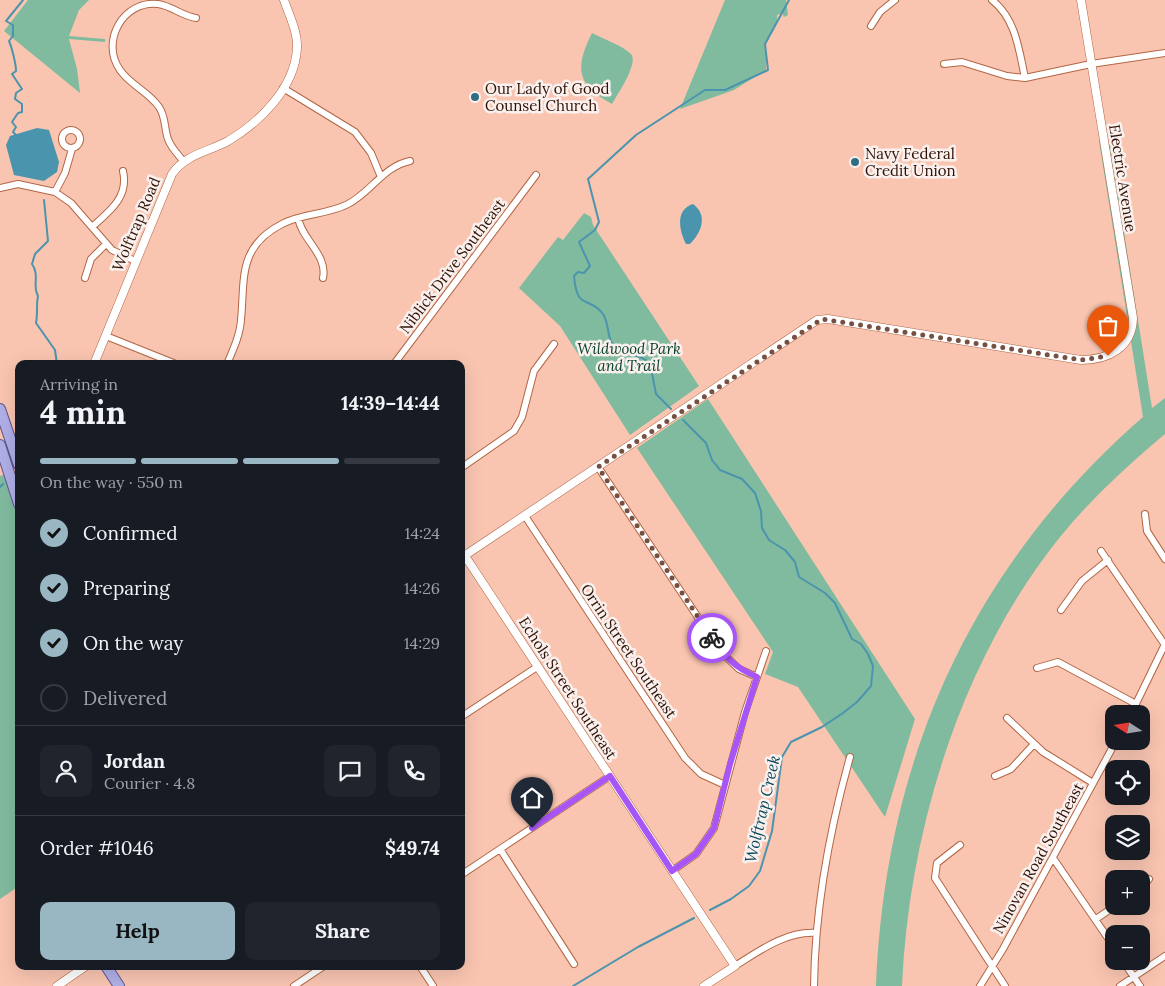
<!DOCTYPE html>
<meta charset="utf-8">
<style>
body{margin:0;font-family:Lora,serif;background:#20242c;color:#f1f3f6;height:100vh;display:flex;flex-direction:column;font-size:19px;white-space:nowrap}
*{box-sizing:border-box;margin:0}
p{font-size:16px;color:#9ea1a6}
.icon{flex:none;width:28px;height:28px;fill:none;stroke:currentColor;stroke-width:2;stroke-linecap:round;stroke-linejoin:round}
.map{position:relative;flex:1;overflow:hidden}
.details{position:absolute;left:15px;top:360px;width:450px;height:610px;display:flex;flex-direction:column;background:#171b24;border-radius:10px;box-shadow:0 5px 20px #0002}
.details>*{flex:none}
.needle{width:32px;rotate:282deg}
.controls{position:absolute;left:1105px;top:705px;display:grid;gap:10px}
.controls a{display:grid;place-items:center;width:45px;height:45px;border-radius:10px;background:#171b24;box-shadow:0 5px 20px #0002;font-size:25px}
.pin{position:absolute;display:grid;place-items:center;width:42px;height:42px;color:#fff;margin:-51px -21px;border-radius:50% 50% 50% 0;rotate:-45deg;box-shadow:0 0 5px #0007}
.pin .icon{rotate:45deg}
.courier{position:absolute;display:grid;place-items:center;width:50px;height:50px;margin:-25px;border:4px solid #a855f7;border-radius:50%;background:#fff;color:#222;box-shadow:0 1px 6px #0007}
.summary em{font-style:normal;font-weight:800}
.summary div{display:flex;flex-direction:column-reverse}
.summary{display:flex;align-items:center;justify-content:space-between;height:85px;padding:0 25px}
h1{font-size:32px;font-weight:800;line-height:38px}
.bar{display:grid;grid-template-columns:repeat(4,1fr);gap:8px 5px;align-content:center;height:60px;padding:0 25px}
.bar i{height:6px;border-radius:4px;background:#363941}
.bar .on{background:#99b7c2}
.bar p{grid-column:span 4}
.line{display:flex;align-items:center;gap:12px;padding:0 25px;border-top:1px solid #363941}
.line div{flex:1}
.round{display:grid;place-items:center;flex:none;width:52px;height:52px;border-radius:10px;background:#20242c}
ol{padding:0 25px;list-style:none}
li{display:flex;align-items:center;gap:15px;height:55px}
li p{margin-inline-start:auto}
li .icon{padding:5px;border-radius:50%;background:#99b7c2;color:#111;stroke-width:4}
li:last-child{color:#9ea1a6}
li i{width:28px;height:28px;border:2px solid #363941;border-radius:50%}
.primary-button{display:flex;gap:10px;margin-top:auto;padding:10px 25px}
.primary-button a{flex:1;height:58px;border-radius:10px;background:#99b7c2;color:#111;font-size:20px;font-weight:800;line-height:58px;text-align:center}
.primary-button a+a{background:#20242c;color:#f1f3f6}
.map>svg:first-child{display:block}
</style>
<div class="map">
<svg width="1165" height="986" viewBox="0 0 1165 986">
<rect width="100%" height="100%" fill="#f9c5b1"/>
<path fill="#80bb9f" d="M28 0H89L79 10 69 36 105 39V42L69 39 77 69 80 93 4 31Z
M725 0H786L788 15 784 17 782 13 777 15V23L766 44V70L734 90 680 109Z
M592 33C603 39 622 45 631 54 639 63 617 95 612 104 577 85 574 69 592 33Z
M1099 141 1110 144 1152 408 1165 398V434C1127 466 1091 499 1060 537 961 660 909 830 902 986H876C885 759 971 567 1143 417Z
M584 213 591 217 593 225 699 386 630 435 560 326 519 288 558 237 563 240Z
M708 399 915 719 885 817 798 687 765 674 773 652 637 448Z
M10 473 19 504V886L0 899V476Z"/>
<path fill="#4b94ad" d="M37 128 49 130 59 162 57 172 44 181 14 175 6 145 10 136Z
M693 204C708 215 702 232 690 244H686C679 230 675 210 693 204Z"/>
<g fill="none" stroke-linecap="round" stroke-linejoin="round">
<path stroke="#4b94ad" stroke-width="2" d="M16 135 13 132 16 127 12 122 18 113 22 112V104L15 99 16 93 22 89 12 74 16 71C16 64 12 48 9 41L13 36V25L6 21 23 0
M44 200 48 241 35 254 32 264C40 275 32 286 38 296 36 306 38 313 36 323L55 350 57 364
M671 409 656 394 650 363C640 354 629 355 618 349 606 343 610 324 603 314 589 295 577 312 574 276L578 272 584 273 590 266 579 242 595 230 599 222 588 179 636 135 705 90H725L768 70 765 44 789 0
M683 420 706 443 712 460 720 470 742 479 755 493 761 511 762 528 769 540 785 550 795 562 799 577 825 593 835 603 852 639 861 644 868 654 873 666 871 686 857 702 843 713 822 727 791 742 782 757 772 831 760 871 749 886 731 899 710 910
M0 487 3 484
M573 986 638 947 694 918"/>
<g stroke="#b26645" stroke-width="8">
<path id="minor" d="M992 0C1016 19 1019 50 1025 78
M871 26 880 12 895 0
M944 64 962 62 1007 76 1025 78 1091 64 1165 53
M283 88 355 132 371 153 381 177
M62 139a9 9 0 1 1 18 0a9 9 0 1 1-18 0Z
M183 161C178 154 171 148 168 139 164 128 166 117 159 107 149 92 130 85 120 70 100 42 123 0 158 4 172 6 182 16 196 18
M0 188 18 184 55 192 71 203 112 250 135 261
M55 192 65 173 72 149
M298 218C302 240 328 255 323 278
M92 227C110 211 129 197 123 171
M85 278 91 259 106 244
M106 336 176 364
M227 364C233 350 240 335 241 320 245 280 237 247 282 224 302 213 327 215 348 204 370 193 384 166 410 161
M394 364 536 175
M598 467 721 652 739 669 757 677
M461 468 514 431 522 417 534 371 554 344
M1145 514 1147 531 1165 559
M525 516 685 758 701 774 725 785
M1101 551 1165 645
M1061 610 1082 581 1108 560
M1037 668 1058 662 1136 704
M1131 714 1165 644
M461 717 537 667
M1007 718 1043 752 1093 783
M995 776 1011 769 1034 744
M960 845 937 863 935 878 1005 986
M500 849 574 964
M1053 858 1114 947
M672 871 696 854 714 828 745 712 766 651
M461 875 610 776
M1141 888 1149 879
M1096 919 1115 906
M1123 961 1140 986
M420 966 433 986
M735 966C759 951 786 931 816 933
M294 986 324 966
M814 986C815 908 829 832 850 757
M980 986 1003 949 1116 741
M1120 986 1165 956"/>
</g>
<g stroke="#b26645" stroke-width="9">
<path id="tertiary" d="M94 364 172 174C186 154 208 152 228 141 260 122 295 88 297 48 298 32 289 15 284 0
M465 556 735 966 704 986
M461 558 817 320 828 319 1081 360C1108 360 1132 348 1133 318L1081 0
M57 986 86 966"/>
</g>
<g stroke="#61558d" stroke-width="12">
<path id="primary" d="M0 409 19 465
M0 445 19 504
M106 966 119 986"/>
</g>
<use href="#minor" stroke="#fff" stroke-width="6"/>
<use href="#tertiary" stroke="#fff" stroke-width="8"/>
<use href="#primary" stroke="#b0afe7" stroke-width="10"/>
</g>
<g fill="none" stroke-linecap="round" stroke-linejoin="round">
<path stroke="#765041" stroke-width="5" stroke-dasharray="0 9" d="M712 638 598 467 822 319 1081 360 1108 356"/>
<path stroke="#a855f7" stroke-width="6" d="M532 828 610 776 672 871 696 854 714 828 730 764 757 677C736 668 724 657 712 638"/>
</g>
<g fill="#2e6d82" stroke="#faf1ee" stroke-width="2">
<circle cx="475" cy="97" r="5"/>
<circle cx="855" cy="162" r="5"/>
</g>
<g text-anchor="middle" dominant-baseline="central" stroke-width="5" stroke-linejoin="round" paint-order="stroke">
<g font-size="15" fill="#2f1104" stroke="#faf1ee" text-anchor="start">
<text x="485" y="88">Our Lady of Good<tspan x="485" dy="17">Counsel Church</tspan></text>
<text x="865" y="153">Navy Federal<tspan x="865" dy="17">Credit Union</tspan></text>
</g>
<g font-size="15" fill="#2f1104" stroke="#faf1ee">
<text transform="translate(1123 178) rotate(81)">Electric Avenue</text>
<text transform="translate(136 224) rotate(-67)">Wolftrap Road</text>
<text transform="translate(452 266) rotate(-53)">Niblick Drive Southeast</text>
<text transform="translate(629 651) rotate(56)">Orrin Street Southeast</text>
<text transform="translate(568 688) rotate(57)">Echols Street Southeast</text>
<text transform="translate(1038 858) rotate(-61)">Ninovan Road Southeast</text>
</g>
<g font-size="15" font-style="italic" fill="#07402c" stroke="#faf1ee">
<text x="629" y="348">Wildwood Park<tspan x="629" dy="17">and Trail</tspan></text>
</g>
<g font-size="16" font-style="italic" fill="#04475a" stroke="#faf1ee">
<text transform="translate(762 809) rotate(-77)">Wolftrap Creek</text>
</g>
</g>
</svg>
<div class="controls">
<a><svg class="needle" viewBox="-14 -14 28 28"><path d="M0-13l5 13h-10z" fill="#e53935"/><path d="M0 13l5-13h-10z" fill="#9ea1a6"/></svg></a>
<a><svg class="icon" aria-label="locate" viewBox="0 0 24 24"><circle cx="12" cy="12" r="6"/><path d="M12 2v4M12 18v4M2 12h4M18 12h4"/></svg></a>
<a><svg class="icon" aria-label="layers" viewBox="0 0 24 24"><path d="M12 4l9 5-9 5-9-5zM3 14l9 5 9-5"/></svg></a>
<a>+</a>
<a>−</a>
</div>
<div class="pin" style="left:1108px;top:356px;background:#ea580c"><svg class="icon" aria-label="bag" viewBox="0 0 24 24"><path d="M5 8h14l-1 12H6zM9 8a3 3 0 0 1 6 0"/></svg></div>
<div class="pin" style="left:532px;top:828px;background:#1f2937"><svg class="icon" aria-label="home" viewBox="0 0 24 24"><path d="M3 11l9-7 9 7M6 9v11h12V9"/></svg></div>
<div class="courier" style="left:712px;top:638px"><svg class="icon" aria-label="bike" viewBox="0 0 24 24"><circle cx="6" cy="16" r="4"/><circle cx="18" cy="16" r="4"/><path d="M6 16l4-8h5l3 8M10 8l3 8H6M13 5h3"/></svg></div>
<section class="details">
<div class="summary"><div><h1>4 min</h1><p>Arriving in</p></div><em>14:39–14:44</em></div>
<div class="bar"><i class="on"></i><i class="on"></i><i class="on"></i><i></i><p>On the way · 550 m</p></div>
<ol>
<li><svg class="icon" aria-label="check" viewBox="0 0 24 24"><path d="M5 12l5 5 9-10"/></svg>Confirmed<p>14:24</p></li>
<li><svg class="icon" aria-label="check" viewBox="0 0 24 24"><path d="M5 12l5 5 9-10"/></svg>Preparing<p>14:26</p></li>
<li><svg class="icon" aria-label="check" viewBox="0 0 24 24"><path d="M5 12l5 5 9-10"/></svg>On the way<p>14:29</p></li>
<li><i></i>Delivered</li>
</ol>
<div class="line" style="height:90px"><a class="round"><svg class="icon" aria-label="person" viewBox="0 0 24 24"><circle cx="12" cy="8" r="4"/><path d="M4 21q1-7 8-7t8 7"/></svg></a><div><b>Jordan</b><p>Courier · 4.8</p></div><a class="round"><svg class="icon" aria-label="chat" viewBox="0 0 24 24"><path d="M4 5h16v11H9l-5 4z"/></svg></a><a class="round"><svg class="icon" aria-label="phone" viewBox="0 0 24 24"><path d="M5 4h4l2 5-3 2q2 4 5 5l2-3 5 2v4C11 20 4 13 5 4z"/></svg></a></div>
<div class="line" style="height:65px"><div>Order #1046</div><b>$49.74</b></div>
<div class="primary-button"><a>Help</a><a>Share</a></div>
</section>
</div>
